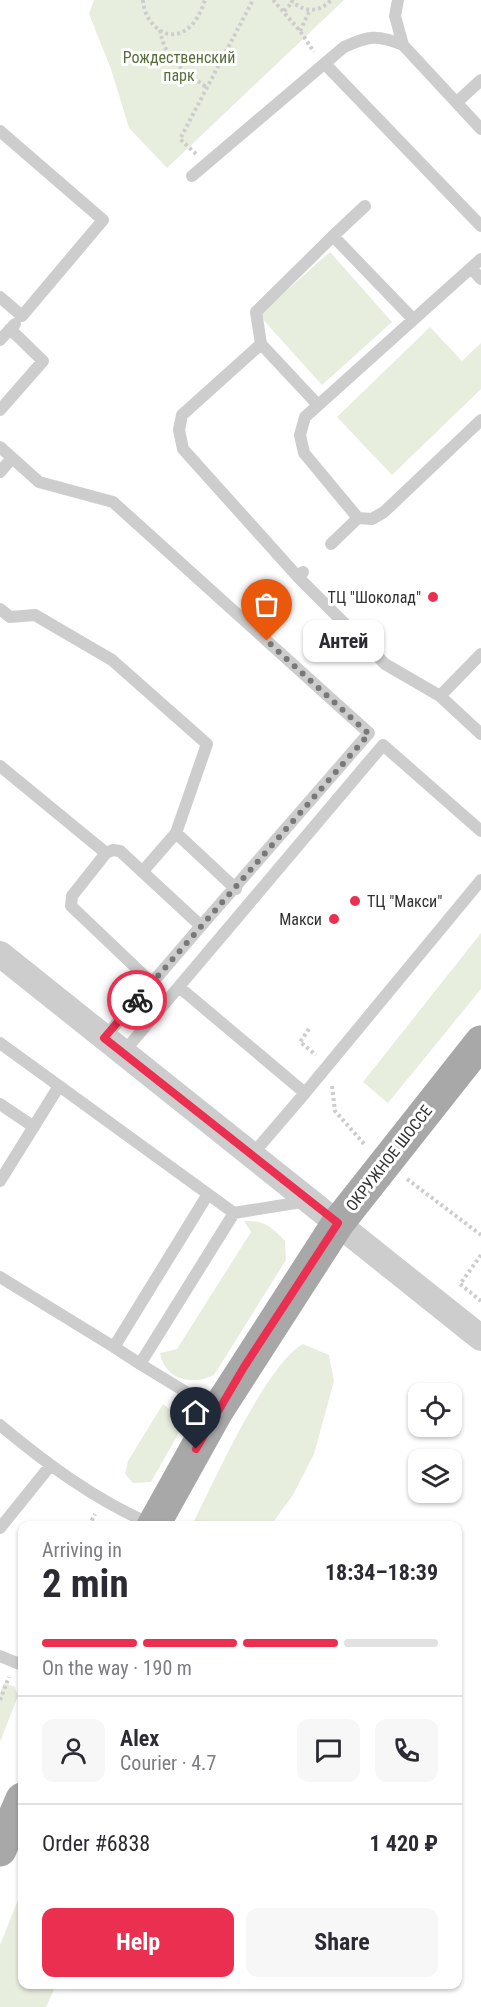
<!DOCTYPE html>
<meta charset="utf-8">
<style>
body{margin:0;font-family:"Roboto Condensed",sans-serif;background:#f7f7f7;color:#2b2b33;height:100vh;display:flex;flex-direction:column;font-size:22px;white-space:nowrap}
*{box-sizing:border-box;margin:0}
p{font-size:20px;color:#7c7c81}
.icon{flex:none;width:33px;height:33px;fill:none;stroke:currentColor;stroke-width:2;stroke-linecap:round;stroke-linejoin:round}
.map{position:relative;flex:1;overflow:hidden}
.drawer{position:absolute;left:18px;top:1521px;width:444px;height:468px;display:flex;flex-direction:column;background:#fff;border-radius:12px;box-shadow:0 2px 4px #0004}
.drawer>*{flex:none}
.fabs{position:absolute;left:408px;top:1383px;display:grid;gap:12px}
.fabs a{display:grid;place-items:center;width:54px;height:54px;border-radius:12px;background:#fff;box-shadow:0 2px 4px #0004;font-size:30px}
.pin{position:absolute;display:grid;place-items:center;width:51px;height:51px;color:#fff;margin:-62px -26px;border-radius:50% 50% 50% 0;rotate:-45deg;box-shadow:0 0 6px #0007}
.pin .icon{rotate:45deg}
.courier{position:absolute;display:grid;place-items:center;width:60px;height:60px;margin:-30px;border:4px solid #eb2f50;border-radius:50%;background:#fff;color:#222;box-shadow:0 2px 8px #0007}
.bubble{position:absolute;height:42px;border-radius:12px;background:#fff;box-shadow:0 2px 4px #0004;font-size:20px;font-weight:700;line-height:42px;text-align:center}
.overview em{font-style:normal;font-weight:700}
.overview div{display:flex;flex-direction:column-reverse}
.overview{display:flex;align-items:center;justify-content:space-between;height:102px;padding:0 24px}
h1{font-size:39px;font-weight:700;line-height:45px}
.bar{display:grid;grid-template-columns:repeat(4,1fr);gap:9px 6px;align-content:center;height:72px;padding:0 24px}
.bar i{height:8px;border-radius:4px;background:#e1e1e2}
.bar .current{background:#eb2f50}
.bar p{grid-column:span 4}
.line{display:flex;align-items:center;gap:15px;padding:0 24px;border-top:2px solid #e1e1e2}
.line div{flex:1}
.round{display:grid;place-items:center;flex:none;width:63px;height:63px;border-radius:12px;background:#f7f7f7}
.primary-button{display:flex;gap:12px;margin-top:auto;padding:12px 24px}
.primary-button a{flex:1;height:69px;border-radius:12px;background:#eb2f50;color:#fff;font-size:24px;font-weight:700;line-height:69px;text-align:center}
.primary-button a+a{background:#f7f7f7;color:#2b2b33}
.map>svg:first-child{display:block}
</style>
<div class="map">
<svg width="481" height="2007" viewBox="0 0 481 2007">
<rect width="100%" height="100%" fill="#fff"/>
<path fill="#e8eede" d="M94 0H344L167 168 129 128 111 69 89 14Z
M330 252 392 322 322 385 259 315Z
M430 327 462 361 481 343V389L392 475 337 417Z
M481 933V989L388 1103 363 1082Z
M244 1221C264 1220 272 1227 285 1241L286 1260 214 1375C192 1386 165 1380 160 1353L177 1349 251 1232Z
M303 1344 329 1355 334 1381 314 1454 293 1495 271 1525H192C213 1484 266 1364 303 1344Z
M163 1404 185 1422 151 1482 133 1483 125 1474 128 1461Z
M4 1683 15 1687 18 1696 0 1742V1693Z
M22 1890V1984L56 1985 46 2007H0V1945Z"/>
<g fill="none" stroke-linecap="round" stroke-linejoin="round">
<path stroke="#cdcdcd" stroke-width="4" stroke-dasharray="3 3" stroke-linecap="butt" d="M143 0C143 17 160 40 180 33 194 28 201 12 205 0
M273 0 300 31 314 52
M291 0C303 13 319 13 331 0
M284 11 293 2
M160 30C165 60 183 70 206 87
M300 31 310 10
M196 154 180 139 253 0
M309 1029 300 1042 316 1055
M332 1086 335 1111 365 1145
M407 1179 481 1235
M481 1255 460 1284 481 1301
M89 1526 95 1514
M0 1700 9 1677"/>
<path stroke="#cdcdcd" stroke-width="12" d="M398 0 395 16 403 45 481 129
M325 64 481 226
M457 102 481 80
M0 131 103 220 22 316 0 297
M192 176 344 47C368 36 377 34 403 45
M333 236 365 206
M481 259 305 417 300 435 304 453 358 518 372 519 384 512 481 420
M472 269 481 279
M0 340 15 324
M261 344 182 415 179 430 183 449 298 577
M318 405 261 344 256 312 333 236 413 319
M0 410 43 361 10 329
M0 447 39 482 113 502 369 733 201 926
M0 472 12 458
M331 544 358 518
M303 572 298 577 385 664 440 696
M0 609 10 617 35 615 112 660 207 744 176 833 236 889
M481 654 440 696 481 734
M0 766 106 853
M143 871 176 833
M179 987 305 1093 481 880
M104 1038 152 983 71 906 72 896 106 853 113 850 120 851 201 926 152 983
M0 1043 208 1194
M122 1054 383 745 481 831
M0 1104 34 1127
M251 1156 305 1093
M0 1181 59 1086
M0 1277 114 1347
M140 1364 114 1347 208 1194 234 1213
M217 1411 140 1364 234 1213 308 1201
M0 1425C47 1464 95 1500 151 1524
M0 1528 50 1466
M0 1656 22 1665"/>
<path stroke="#cdcdcd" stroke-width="26" d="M0 954 481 1338"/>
<path stroke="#a8a8a8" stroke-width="33" d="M153 1526 217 1411 338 1223 481 1042
M0 1850 22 1799"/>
</g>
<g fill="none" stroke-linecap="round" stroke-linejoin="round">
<path stroke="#787878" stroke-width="6" stroke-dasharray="0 10.8" d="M137 1000 369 734 267 641"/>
<path stroke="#eb2f50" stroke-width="8" d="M137 1000 104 1038 338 1223 244 1367 196 1449"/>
</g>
<g fill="#eb2f50" stroke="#fff" stroke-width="2">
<circle cx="433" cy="597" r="6"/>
<circle cx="355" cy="901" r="6"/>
<circle cx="334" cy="919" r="6"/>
</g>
<g text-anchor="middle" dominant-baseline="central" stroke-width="6" stroke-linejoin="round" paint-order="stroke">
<g font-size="16" fill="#586e3c" stroke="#fff">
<text x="179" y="57">Рождественский<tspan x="179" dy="18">парк</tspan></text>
</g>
<g font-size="16" fill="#303030" stroke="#fff" text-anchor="end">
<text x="421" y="597">ТЦ "Шоколад"</text>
<text x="367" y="901" text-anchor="start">ТЦ "Макси"</text>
<text x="322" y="919">Макси</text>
</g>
<g font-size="16" fill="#303030" stroke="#fff">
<text transform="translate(389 1158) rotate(-52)">ОКРУЖНОЕ ШОССЕ</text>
</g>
</g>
</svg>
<div class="fabs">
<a><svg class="icon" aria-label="locate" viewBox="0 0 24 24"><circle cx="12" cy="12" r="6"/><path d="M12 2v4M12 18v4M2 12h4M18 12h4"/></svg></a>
<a><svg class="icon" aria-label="layers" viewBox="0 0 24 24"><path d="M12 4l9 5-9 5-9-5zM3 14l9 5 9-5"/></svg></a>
</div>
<div class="pin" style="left:267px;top:641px;background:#ea580c"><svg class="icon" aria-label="bag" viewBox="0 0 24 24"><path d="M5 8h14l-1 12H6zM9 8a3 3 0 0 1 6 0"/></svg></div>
<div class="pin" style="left:196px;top:1449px;background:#1f2937"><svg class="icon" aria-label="home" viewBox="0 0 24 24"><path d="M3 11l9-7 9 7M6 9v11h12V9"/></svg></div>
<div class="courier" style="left:137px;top:1000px"><svg class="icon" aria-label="bike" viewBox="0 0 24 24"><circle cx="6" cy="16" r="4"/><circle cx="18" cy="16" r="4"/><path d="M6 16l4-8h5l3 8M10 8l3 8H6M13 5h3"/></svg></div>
<div class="bubble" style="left:303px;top:620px;width:81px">Антей</div>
<section class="drawer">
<div class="overview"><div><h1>2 min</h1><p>Arriving in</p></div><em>18:34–18:39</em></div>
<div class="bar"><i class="current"></i><i class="current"></i><i class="current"></i><i></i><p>On the way · 190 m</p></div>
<div class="line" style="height:108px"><a class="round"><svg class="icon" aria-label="person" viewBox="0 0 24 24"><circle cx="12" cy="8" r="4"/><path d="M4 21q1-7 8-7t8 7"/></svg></a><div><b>Alex</b><p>Courier · 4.7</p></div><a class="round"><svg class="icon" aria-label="chat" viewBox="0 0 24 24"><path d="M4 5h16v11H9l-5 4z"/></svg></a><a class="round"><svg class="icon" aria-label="phone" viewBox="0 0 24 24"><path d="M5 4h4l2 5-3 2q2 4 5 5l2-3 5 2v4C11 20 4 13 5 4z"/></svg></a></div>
<div class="line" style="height:78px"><div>Order #6838</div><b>1 420 ₽</b></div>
<div class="primary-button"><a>Help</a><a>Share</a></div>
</section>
</div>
